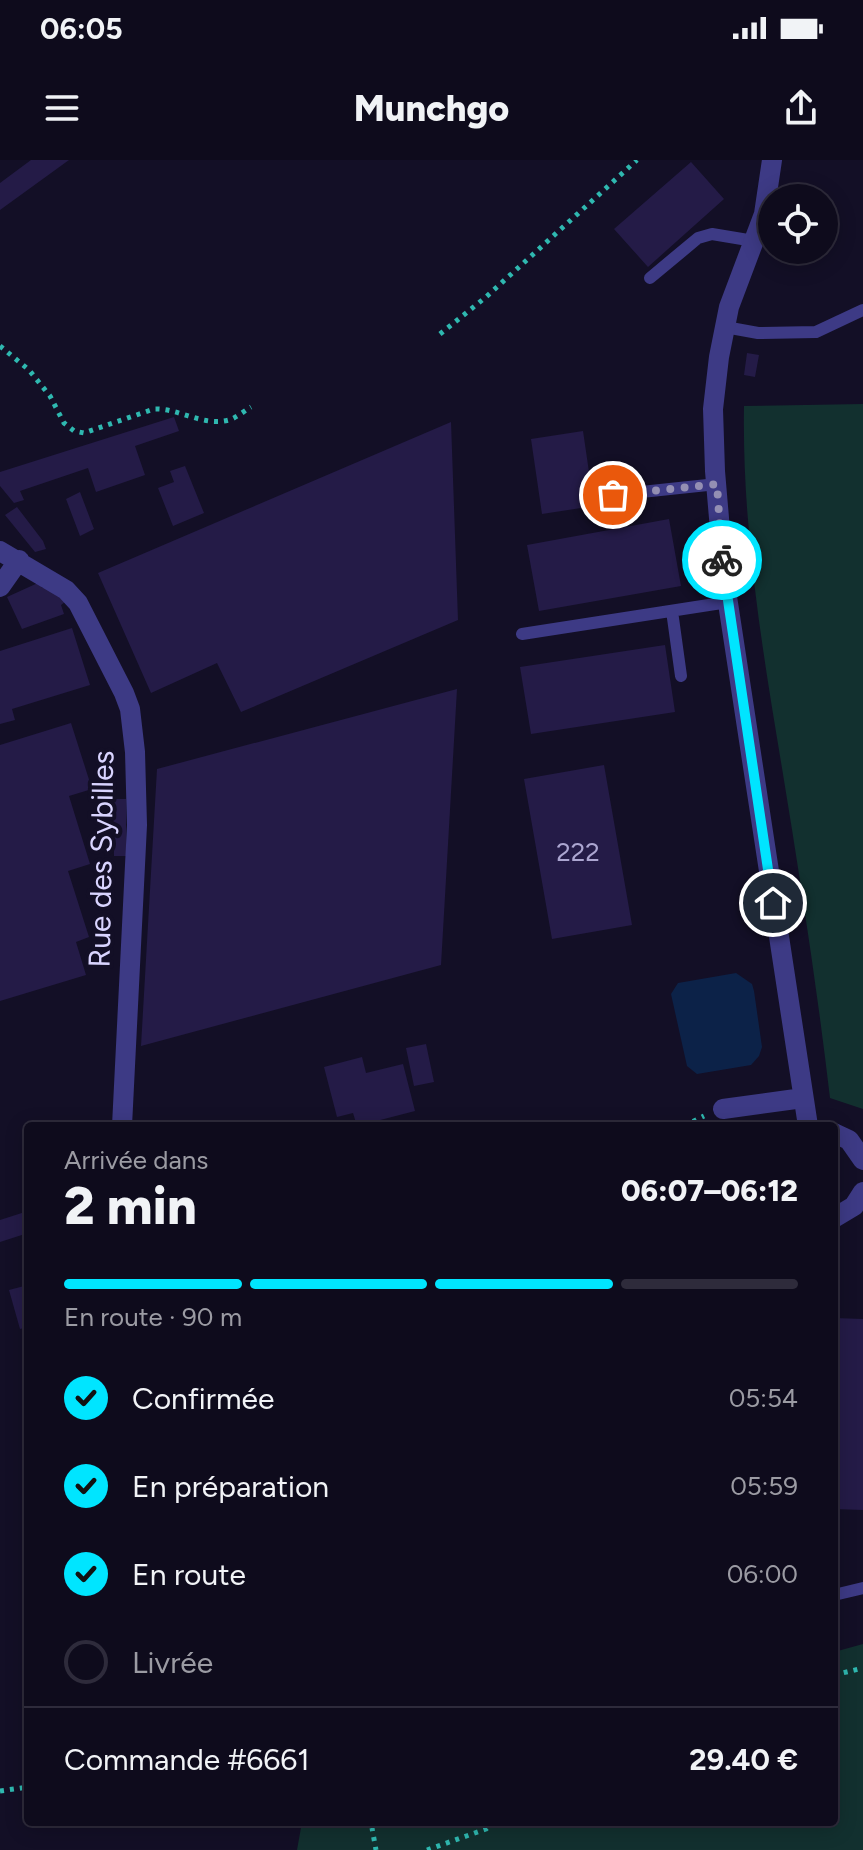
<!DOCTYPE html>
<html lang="fr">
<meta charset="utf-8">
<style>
body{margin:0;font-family:Figtree,sans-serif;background:#1c1929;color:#f1f3f6;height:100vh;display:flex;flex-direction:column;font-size:30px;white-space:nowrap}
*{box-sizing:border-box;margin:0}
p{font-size:26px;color:#9b9ba3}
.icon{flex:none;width:44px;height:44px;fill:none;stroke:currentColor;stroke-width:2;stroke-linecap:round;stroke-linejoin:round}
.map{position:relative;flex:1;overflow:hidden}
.panel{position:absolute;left:24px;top:962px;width:814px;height:704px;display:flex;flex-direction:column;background:#0e0b1c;border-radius:8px;box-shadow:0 4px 20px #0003,0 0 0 2px #2e2b3b}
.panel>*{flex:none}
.tools{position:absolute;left:758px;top:24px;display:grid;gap:16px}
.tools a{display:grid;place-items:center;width:80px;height:80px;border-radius:50%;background:#0e0b1c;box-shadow:0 4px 20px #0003,0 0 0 2px #2e2b3b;font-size:40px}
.pin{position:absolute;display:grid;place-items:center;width:68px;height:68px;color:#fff;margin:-34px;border:4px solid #fff;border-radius:50%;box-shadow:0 2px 8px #0007}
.courier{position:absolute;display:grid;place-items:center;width:80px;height:80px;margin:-40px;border:6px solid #00e5ff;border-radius:50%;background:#fff;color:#222;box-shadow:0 2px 10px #0007}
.summary em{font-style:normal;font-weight:800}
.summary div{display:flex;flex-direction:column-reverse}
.summary{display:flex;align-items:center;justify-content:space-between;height:136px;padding:0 40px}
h1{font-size:52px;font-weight:800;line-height:60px}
.bar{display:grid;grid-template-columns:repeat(4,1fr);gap:12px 8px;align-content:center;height:96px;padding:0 40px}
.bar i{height:10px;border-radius:6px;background:#2e2b3b}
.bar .selected{background:#00e5ff}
.bar p{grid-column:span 4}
.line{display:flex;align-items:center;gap:20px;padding:0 40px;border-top:2px solid #2e2b3b}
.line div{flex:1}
ol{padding:0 40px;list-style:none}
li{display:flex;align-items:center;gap:24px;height:88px}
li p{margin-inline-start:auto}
li .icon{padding:8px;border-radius:50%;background:#00e5ff;color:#111;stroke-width:4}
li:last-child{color:#9b9ba3}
li i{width:44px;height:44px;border:4px solid #2e2b3b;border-radius:50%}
.status{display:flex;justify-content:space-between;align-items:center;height:56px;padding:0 40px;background:#0e0b1c;direction:ltr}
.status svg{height:22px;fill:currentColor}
header{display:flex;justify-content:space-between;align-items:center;height:104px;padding:0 40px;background:#0e0b1c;font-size:36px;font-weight:800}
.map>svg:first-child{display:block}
</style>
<div class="status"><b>06:05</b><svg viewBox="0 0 49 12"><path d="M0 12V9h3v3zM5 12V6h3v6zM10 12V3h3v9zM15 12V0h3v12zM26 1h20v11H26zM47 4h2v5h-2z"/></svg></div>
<header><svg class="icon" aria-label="menu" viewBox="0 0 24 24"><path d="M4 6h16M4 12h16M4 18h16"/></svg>Munchgo<svg class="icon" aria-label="share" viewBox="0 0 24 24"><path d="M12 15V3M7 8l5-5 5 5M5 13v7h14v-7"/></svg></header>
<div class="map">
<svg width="863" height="1690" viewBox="0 0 863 1690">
<rect width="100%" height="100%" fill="#130f26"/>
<path fill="#12302f" d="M863 244V949L830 938C817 827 800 717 782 608 762 488 742 368 744 246Z
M863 1484V1690H297L302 1662H834V1492Z"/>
<path fill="#0c2248" d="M736 813 752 824 754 831 762 887 759 896 751 905 697 914 687 906 671 834 678 823Z"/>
<path fill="#241b47" d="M31 0H69L0 50V23Z
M691 2 724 39 648 107 614 69Z
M747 193 759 195 755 217 744 215Z
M174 257 179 271 135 286 145 315 96 332 88 308 20 331 24 340 14 343 0 326V312Z
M451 262 458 460 241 552 217 503 151 533 98 413Z
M583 271 594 346 542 354 531 279Z
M185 306 204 353 173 366 158 328 174 322 170 311Z
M80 332 94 369 80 376 66 339Z
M17 347 43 381 46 389 35 392 5 355Z
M669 359 681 426 539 451 527 385Z
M40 422 42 428 47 426 65 442 61 445 64 454 22 469 7 437Z
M72 468 90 525 12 549 15 560 0 564V491Z
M665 485 675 552 531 574 520 507Z
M457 529 441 805 141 886 157 609Z
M71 563 92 629 69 636 90 704 68 711 89 777 76 782 86 815 0 841V585Z
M604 605 632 765 552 779 524 619Z
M113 639H126V696H114Z
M426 884 434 922 414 926 406 888Z
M362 897 366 913 403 904 415 951 357 966 353 953 337 957 324 907Z
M28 1051V1073L0 1082V1060Z
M28 1125V1167L20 1169 9 1130Z
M834 1158 863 1159V1350L834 1349Z"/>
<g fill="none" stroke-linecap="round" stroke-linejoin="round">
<path stroke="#2fb8b0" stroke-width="5" stroke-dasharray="4 6" stroke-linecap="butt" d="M440 174 486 137 637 0
M0 186 29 210 50 236 64 263 74 271 84 273 154 249C179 248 203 267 229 260 236 258 244 251 251 247
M684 966 704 956
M834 1515 863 1508
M0 1631 28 1627
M363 1662 372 1668 376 1690
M427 1690 486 1669 494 1662"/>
<path stroke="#3d3a85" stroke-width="12" d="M650 118 698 78 712 74 754 81
M725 167 758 173 816 172 863 150
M613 335 717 324
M672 451 681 516
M522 474 728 442
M834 1435 863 1428"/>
<path stroke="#3d3a85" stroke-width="20" d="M772 0 764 54 729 147 719 197 713 249 715 311 724 417 808 966
M0 391 66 430 78 443 124 533 130 549 135 592 137 665 122 966
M0 427 19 400
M723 949 803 938
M834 973 849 980 863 1000
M834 1058 854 1046 863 1032"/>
</g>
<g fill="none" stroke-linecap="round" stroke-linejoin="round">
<path stroke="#948fb3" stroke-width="8" stroke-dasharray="0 14.4" d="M613 335 717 324 722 400"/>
<path stroke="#00e5ff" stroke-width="10" d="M722 400 773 743"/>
</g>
<g text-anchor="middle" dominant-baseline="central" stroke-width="8" stroke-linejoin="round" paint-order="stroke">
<g font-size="26" fill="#aca6d1">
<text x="578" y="692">222</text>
</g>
<g font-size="30" fill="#d9d4ff" stroke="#130f26">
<text transform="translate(101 699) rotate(-89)">Rue des Sybilles</text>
</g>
</g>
</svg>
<div class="tools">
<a><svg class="icon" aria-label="locate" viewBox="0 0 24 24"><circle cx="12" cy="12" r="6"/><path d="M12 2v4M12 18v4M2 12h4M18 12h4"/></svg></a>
</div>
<div class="pin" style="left:613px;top:335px;background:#ea580c"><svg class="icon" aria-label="bag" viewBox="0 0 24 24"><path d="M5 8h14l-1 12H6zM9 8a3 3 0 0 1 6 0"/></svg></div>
<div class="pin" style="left:773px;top:743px;background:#1f2937"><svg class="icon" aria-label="home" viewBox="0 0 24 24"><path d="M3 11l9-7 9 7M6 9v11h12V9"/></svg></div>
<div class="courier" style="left:722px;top:400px"><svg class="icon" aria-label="bike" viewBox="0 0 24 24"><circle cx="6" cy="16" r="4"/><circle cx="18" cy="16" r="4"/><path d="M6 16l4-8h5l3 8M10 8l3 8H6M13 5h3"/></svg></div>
<section class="panel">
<div class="summary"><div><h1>2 min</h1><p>Arrivée dans</p></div><em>06:07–06:12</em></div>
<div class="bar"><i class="selected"></i><i class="selected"></i><i class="selected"></i><i></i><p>En route · 90 m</p></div>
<ol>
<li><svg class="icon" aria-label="check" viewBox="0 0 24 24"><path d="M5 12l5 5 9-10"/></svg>Confirmée<p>05:54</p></li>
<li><svg class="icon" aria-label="check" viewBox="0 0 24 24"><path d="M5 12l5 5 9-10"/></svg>En préparation<p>05:59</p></li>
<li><svg class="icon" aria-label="check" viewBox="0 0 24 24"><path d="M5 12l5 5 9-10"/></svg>En route<p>06:00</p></li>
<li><i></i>Livrée</li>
</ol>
<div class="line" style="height:104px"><div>Commande #6661</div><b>29.40 €</b></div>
</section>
</div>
